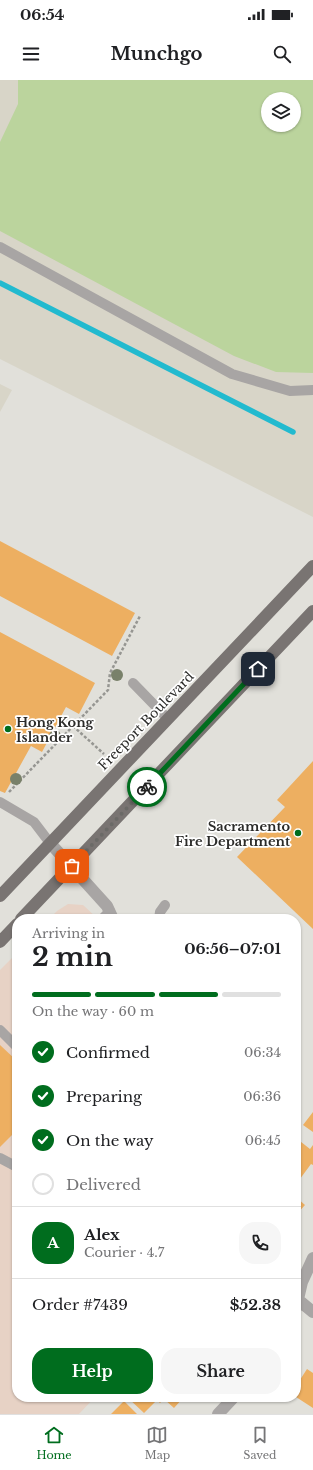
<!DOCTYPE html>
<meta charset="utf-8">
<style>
body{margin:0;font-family:"Libre Baskerville",serif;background:#f6f6f6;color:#202124;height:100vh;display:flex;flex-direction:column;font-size:15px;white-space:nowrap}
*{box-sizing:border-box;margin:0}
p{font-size:13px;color:#757577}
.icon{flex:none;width:22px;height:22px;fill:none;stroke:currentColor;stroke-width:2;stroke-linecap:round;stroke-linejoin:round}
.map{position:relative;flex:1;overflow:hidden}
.sheet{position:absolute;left:12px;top:834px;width:289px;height:488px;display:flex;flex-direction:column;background:#fff;border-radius:16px;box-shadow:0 1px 3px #0004}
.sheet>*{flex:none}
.controls{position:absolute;left:261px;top:12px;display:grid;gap:8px}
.controls a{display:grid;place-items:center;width:40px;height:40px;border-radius:50%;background:#fff;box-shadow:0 1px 3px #0004;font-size:20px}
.pin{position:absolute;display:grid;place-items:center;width:34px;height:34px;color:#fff;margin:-17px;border-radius:8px;box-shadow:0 2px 6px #0006}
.courier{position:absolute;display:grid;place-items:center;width:40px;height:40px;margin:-20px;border:3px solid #006d1e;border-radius:50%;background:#fff;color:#222;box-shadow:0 1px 5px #0007}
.overview em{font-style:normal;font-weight:800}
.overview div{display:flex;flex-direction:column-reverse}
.overview{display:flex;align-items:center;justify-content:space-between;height:68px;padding:0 20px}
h1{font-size:26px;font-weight:800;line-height:30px}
.bar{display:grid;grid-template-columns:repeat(4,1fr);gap:6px 4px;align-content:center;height:48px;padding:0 20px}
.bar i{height:5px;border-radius:3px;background:#e0e0e0}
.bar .selected{background:#006d1e}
.bar p{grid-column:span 4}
.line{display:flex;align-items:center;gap:10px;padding:0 20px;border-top:1px solid #e0e0e0}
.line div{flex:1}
.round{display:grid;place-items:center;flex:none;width:42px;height:42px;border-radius:16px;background:#f6f6f6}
ol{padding:0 20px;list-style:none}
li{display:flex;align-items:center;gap:12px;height:44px}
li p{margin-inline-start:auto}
li .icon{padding:4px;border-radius:50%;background:#006d1e;color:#fff;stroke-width:4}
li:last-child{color:#757577}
li i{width:22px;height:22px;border:2px solid #e0e0e0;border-radius:50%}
.action{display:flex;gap:8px;margin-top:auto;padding:8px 20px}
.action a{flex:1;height:46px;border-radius:16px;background:#006d1e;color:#fff;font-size:16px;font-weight:800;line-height:46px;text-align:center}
.action a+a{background:#f6f6f6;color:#202124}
.status{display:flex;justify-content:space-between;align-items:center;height:28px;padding:0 20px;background:#fff;direction:ltr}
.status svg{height:11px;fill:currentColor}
header{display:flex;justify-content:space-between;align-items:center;height:52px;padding:0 20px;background:#fff;font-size:18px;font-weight:800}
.tabs{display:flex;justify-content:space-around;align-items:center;height:56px;border-top:1px solid #e0e0e0;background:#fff;font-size:11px;color:#757577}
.tabs a{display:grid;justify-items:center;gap:2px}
.tabs .selected{color:#006d1e}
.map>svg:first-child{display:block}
</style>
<div class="status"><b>06:54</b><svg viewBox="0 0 49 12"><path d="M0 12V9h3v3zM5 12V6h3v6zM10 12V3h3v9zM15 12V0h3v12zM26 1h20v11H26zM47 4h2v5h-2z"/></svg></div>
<header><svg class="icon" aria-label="menu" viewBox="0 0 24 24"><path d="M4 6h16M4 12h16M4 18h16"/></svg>Munchgo<svg class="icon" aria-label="search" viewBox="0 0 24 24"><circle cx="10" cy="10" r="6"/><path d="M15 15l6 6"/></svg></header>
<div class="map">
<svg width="313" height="1334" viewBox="0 0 313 1334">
<rect width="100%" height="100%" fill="#e1e0da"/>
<path fill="#e7d2c5" d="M68 824 83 825 98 839H49L57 831Z
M17 873V1317H95L79 1334H0V890Z"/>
<path fill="#d8d5c8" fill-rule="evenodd" d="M0 0H313V437L0 279ZM268 19H294V45H268Z
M0 304 12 310 0 332Z"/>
<path fill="#bbd49d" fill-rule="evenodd" d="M18 0H313V293L276 292 234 276 0 151V62L18 24ZM268 19H294V45H268Z"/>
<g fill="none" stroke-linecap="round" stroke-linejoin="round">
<path stroke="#22bacf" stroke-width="5.5" d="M0 203 293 352"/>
</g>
<path fill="#edaf61" d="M0 461 135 533 112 576 0 516Z
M0 552 95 603 79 634 66 627 42 672 31 666 5 713 0 711Z
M313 681V849L237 777 285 727 277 720Z
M0 965 17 981V1050L0 1067Z
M313 1032V1052L303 1045Z
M296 1058 310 1069 313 1065V1085L311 1084 297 1103Z
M296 1117 305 1125 296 1135Z
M307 1289 313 1293V1328L296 1317V1306Z
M127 1317H184L174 1328 164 1319 160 1323 157 1320 144 1333Z
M124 1321 137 1334H111Z"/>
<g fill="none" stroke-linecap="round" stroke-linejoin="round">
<path stroke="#969692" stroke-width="2.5" stroke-dasharray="3 2" stroke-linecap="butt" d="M73 646 104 674
M9 712 108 610 110 593 140 536"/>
<path stroke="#a8a5a4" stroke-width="10" d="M0 167 232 294 290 311 313 310
M133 603 168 639
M0 722 34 742 50 763
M102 839 110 831
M159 839 160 832 165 825
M0 950 17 967
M0 1078 17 1087"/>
<path stroke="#a8a5a4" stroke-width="12" d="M50 763 107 826 113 839
M296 1218 313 1232
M296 1228 302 1202 313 1178
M218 1334 234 1317"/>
<path stroke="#797472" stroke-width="12" d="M0 816 313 486
M21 839 313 531
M0 862 17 844"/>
</g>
<g fill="#79816a">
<circle cx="117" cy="595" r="6"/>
<circle cx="55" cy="656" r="6"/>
<circle cx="16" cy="699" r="6"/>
</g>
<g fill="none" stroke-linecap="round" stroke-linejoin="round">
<path stroke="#6b6a67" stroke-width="4" stroke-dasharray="0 7.2" d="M72 786 147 707"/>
<path stroke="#006d1e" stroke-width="5" d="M147 707 258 589"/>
</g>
<g fill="#006d1e" stroke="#fff" stroke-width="1.5">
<circle cx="8" cy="649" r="4"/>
<circle cx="298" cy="753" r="4"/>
</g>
<g text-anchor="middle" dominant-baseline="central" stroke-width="3.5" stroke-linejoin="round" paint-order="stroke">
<g font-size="13" fill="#2b2b29" stroke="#fff">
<text transform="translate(146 641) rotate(-46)">Freeport Boulevard</text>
</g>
<g font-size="13" font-weight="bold" fill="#2b2b29" stroke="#fff" text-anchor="start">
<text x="16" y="642">Hong Kong<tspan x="16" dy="15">Islander</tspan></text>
<text x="290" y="746" text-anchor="end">Sacramento<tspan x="290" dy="15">Fire Department</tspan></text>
</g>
</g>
</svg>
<div class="controls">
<a><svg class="icon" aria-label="layers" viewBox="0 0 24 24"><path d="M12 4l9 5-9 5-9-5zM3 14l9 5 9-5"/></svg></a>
</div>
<div class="pin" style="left:72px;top:786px;background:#ea580c"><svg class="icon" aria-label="bag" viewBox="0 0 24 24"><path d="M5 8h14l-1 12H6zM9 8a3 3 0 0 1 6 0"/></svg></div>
<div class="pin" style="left:258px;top:589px;background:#1f2937"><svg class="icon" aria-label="home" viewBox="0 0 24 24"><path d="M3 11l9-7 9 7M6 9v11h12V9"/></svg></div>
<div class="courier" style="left:147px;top:707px"><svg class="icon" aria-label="bike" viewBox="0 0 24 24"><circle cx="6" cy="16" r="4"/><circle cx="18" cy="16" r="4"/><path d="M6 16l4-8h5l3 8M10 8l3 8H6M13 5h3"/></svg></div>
<section class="sheet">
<div class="overview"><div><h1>2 min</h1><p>Arriving in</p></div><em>06:56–07:01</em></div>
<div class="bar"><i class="selected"></i><i class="selected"></i><i class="selected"></i><i></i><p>On the way · 60 m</p></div>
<ol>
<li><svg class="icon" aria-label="check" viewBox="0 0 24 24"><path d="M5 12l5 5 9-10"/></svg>Confirmed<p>06:34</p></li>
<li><svg class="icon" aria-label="check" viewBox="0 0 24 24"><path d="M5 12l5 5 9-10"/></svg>Preparing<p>06:36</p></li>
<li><svg class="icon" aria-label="check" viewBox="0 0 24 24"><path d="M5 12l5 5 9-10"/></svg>On the way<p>06:45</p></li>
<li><i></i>Delivered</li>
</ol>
<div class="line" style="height:72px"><b class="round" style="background:#006d1e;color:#fff">A</b><div><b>Alex</b><p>Courier · 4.7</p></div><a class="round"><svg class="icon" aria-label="phone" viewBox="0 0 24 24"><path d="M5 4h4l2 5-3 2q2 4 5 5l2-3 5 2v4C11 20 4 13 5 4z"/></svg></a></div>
<div class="line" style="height:52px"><div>Order #7439</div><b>$52.38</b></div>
<div class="action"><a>Help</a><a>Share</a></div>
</section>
</div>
<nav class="tabs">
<a class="selected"><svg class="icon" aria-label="home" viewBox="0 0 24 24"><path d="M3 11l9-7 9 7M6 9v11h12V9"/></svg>Home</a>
<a><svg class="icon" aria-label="map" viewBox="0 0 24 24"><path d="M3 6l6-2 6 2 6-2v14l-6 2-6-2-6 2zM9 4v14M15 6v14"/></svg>Map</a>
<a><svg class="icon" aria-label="saved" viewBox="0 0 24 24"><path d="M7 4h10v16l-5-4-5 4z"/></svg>Saved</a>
</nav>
